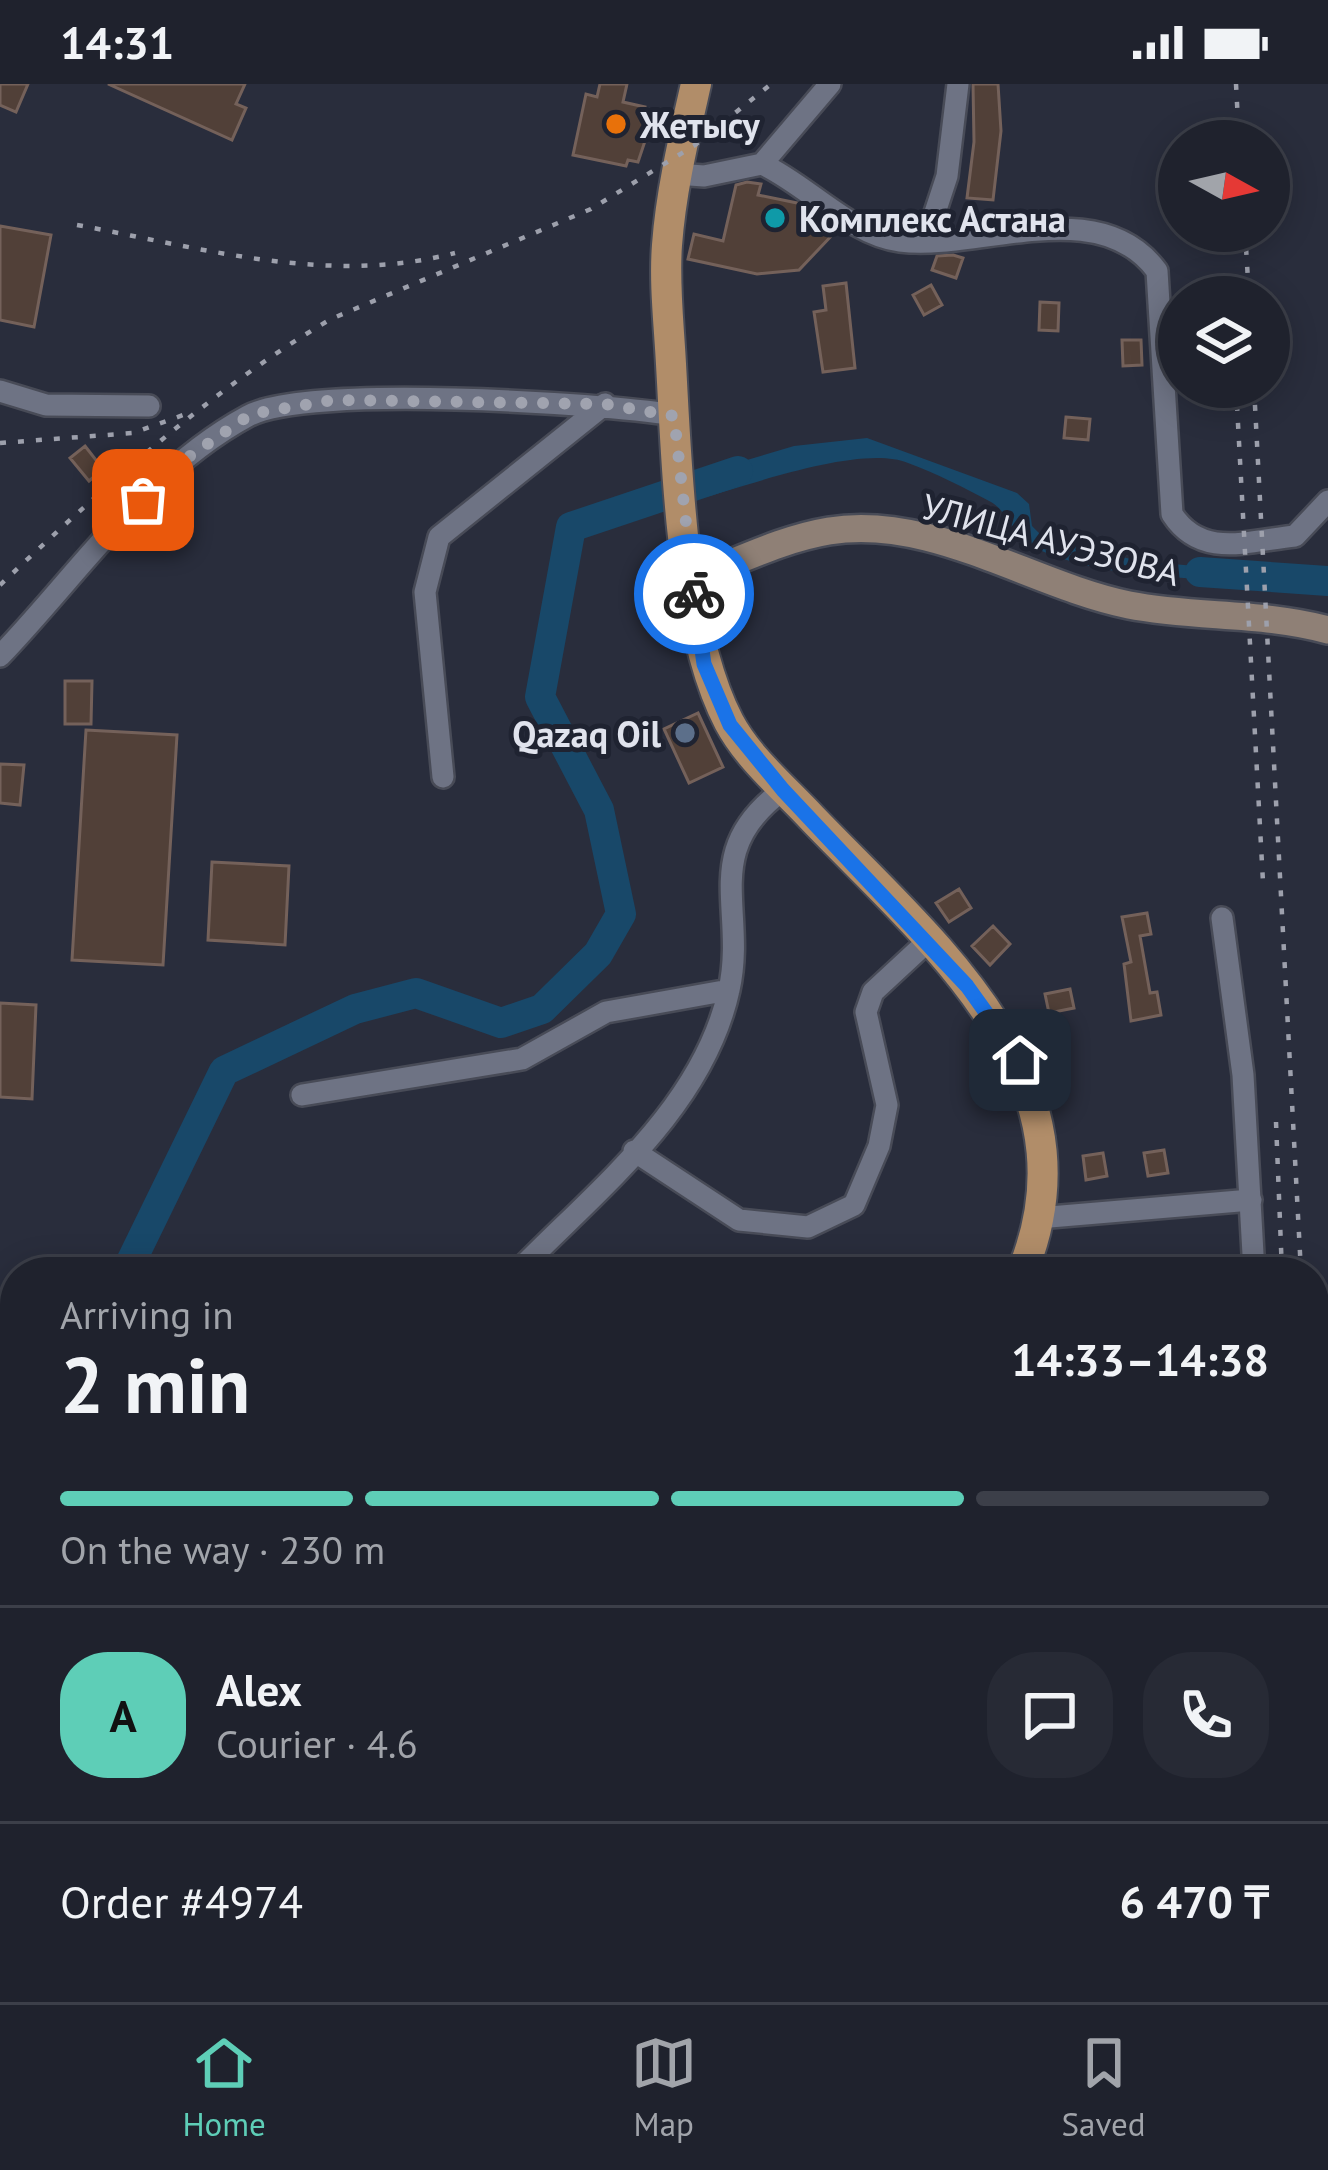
<!DOCTYPE html>
<meta charset="utf-8">
<style>
body{margin:0;font-family:"PT Sans",sans-serif;background:#272a35;color:#f1f3f6;height:100vh;display:flex;flex-direction:column;font-size:45px;white-space:nowrap}
*{box-sizing:border-box;margin:0}
p{font-size:39px;color:#a1a4aa}
.icon{flex:none;width:66px;height:66px;fill:none;stroke:currentColor;stroke-width:2;stroke-linecap:round;stroke-linejoin:round}
.map{position:relative;flex:1;overflow:hidden}
.panel{position:absolute;left:0px;top:1173px;width:1329px;height:747px;display:flex;flex-direction:column;background:#1f222d;border-radius:48px 48px 0 0;box-shadow:0 6px 30px #0003,0 0 0 3px #3c3f49}
.panel>*{flex:none}
.needle{width:78px;rotate:98deg}
.fabs{position:absolute;left:1158px;top:36px;display:grid;gap:24px}
.fabs a{display:grid;place-items:center;width:132px;height:132px;border-radius:50%;background:#1f222d;box-shadow:0 6px 30px #0003,0 0 0 3px #3c3f49;font-size:60px}
.pin{position:absolute;display:grid;place-items:center;width:102px;height:102px;color:#fff;margin:-51px;border-radius:24px;box-shadow:0 6px 18px #0006}
.courier{position:absolute;display:grid;place-items:center;width:120px;height:120px;margin:-60px;border:9px solid #1a73e8;border-radius:50%;background:#fff;color:#222;box-shadow:0 3px 15px #0007}
.headline em{font-style:normal;font-weight:800}
.headline div{display:flex;flex-direction:column-reverse}
.headline{display:flex;align-items:center;justify-content:space-between;height:204px;padding:0 60px}
h1{font-size:78px;font-weight:800;line-height:90px}
.bar{display:grid;grid-template-columns:repeat(4,1fr);gap:18px 12px;align-content:center;height:144px;padding:0 60px}
.bar i{height:15px;border-radius:9px;background:#3c3f49}
.bar .selected{background:#5eceb7}
.bar p{grid-column:span 4}
.line{display:flex;align-items:center;gap:30px;padding:0 60px;border-top:3px solid #3c3f49}
.line div{flex:1}
.round{display:grid;place-items:center;flex:none;width:126px;height:126px;border-radius:48px;background:#272a35}
.status{display:flex;justify-content:space-between;align-items:center;height:84px;padding:0 60px;background:#1f222d;direction:ltr}
.status svg{height:33px;fill:currentColor}
.menu{display:flex;justify-content:space-around;align-items:center;height:168px;border-top:3px solid #3c3f49;background:#1f222d;font-size:33px;color:#a1a4aa}
.menu a{display:grid;justify-items:center;gap:6px}
.menu .selected{color:#5eceb7}
.map>svg:first-child{display:block}
</style>
<div class="status"><b>14:31</b><svg viewBox="0 0 49 12"><path d="M0 12V9h3v3zM5 12V6h3v6zM10 12V3h3v9zM15 12V0h3v12zM26 1h20v11H26zM47 4h2v5h-2z"/></svg></div>
<div class="map">
<svg width="1328" height="1918" viewBox="0 0 1328 1918">
<rect width="100%" height="100%" fill="#292d3c"/>
<path fill="#184869" d="M867 354 1017 409 1029 420 1032 442 1044 454 1139 477 1240 486 1239 498C1172 492 1095 493 1033 463 1011 453 1011 430 991 418 967 405 933 388 908 379 862 360 750 401 702 414L696 391 794 362Z
M0 1215 15 1217V1260L0 1305Z"/>
<g fill="none" stroke-linecap="round" stroke-linejoin="round">
<path stroke="#184869" stroke-width="30" d="M1200 488 1328 497
M126 1188 224 987 355 925 416 909 501 939 542 925 598 870 621 830 599 726 540 613 571 443 738 387
M0 1569 15 1560"/>
</g>
<path fill="#514038" stroke="#74615a" stroke-width="3" d="M0 0H28L16 28 0 21Z
M108 0H245L236 20 246 24 232 56Z
M600 0H627L623 18 645 23 644 31 653 33 638 78 628 76 626 82 573 71 586 10 597 13Z
M973 0H998L1001 47 993 116 967 114 974 58Z
M747 98 761 100 758 111 797 119 836 147 799 186 757 190 688 175 694 150 723 157 736 101Z
M0 142 51 151 34 243 0 236Z
M953 171 963 174 956 194 932 186 937 172Z
M846 199 855 284 823 288 814 228 826 226 823 202Z
M931 201 942 221 924 231 913 211Z
M1040 218 1059 219 1058 247 1039 246Z
M1122 256H1141L1142 281 1123 282Z
M1066 333 1090 335 1088 356 1064 354Z
M85 362 103 385 89 397 70 374Z
M65 597H92L91 640H65Z
M698 629 723 683 689 699 664 645Z
M86 646 177 651 163 881 72 876Z
M0 680 24 681 20 721 0 719Z
M212 778 289 782 285 861 208 856Z
M959 805 971 824 949 838 936 819Z
M1147 829 1151 850 1140 852 1150 909 1157 908 1161 931 1131 937 1124 880 1131 878 1122 833Z
M993 842 1010 860 990 881 972 862Z
M1070 905 1074 924 1049 929 1045 910Z
M0 919 36 921 32 1015 0 1013Z
M1164 1066 1168 1089 1148 1092 1144 1069Z
M1103 1069 1107 1092 1086 1096 1083 1072Z
M386 1905H460L459 1918H386Z"/>
<g fill="none" stroke-linecap="round" stroke-linejoin="round">
<g stroke="#484b57" stroke-width="26">
<path id="minor" d="M762 80 830 0
M676 90 704 92 762 80C806 100 851 151 900 157 979 167 1099 108 1157 187L1172 430C1201 475 1248 457 1295 452L1328 417
M926 156 947 92 958 0
M0 307 46 321 149 322
M0 572C78 491 146 387 248 332 307 300 599 319 674 331
M443 693 425 508 439 453 605 320
M1222 834 1243 991 1254 1188
M302 1011 522 975 606 928 729 906
M634 1067 739 1136 808 1143 854 1121 879 1062 887 1021 866 928 873 908 928 857
M1038 1134 1251 1116
M517 1188C597 1106 703 1024 729 906 747 824 699 768 783 706"/>
</g>
<g stroke="#484b57" stroke-width="32">
<path id="secondary" d="M691 495C737 478 781 455 829 447 932 430 1031 501 1129 521 1195 534 1263 528 1328 546
M1317 1918 1328 1581"/>
</g>
<g stroke="#484b57" stroke-width="34">
<path id="primary" d="M696 0C684 53 671 107 667 161 664 200 669 241 671 280 677 384 681 546 729 638 748 674 784 704 812 734 932 859 1102 995 1022 1188
M64 1918 82 1905"/>
</g>
<use href="#minor" stroke="#6e7384" stroke-width="21"/>
<use href="#secondary" stroke="#8f8076" stroke-width="27"/>
<use href="#primary" stroke="#b18d69" stroke-width="30"/>
<path stroke="#9da0ac" stroke-width="4.5" stroke-dasharray="6 12" stroke-linecap="butt" d="M1236 0 1239 57
M77 141C203 164 328 202 455 169
M1245 147 1249 213
M1236 303 1263 798
M1254 303 1301 1188
M0 359 133 349 186 330
M0 501C101 406 211 305 331 235L591 125 695 61 771 0
M1276 1038 1282 1188
M1190 1918 1194 1905"/>
</g>
<g fill="none" stroke-linecap="round" stroke-linejoin="round">
<path stroke="#a0a3af" stroke-width="12" stroke-dasharray="0 21.6" d="M143 416 174 383 251 330 333 316 605 320 674 332 694 510"/>
<path stroke="#1a73e8" stroke-width="15" d="M694 510 704 580 730 641 783 706 967 902 1020 976"/>
</g>
<circle fill="#e8710a" stroke="#1f2331" stroke-width="4.5" cx="616" cy="40" r="12"/>
<circle fill="#0f9aa8" stroke="#1f2331" stroke-width="4.5" cx="775" cy="134" r="12"/>
<circle fill="#5c6f8a" stroke="#1f2331" stroke-width="4.5" cx="685" cy="649" r="12"/>
<g text-anchor="middle" dominant-baseline="central" stroke-width="10" stroke-linejoin="round" paint-order="stroke">
<g font-size="36" font-weight="bold" fill="#e0e3ed" stroke="#1f2331" text-anchor="start">
<text x="640" y="40">Жетысу</text>
<text x="799" y="134">Комплекс Астана</text>
<text x="661" y="649" text-anchor="end">Qazaq Oil</text>
</g>
<g font-size="36" fill="#e0e3ed" stroke="#1f2331">
<text transform="translate(1051 455) rotate(15)">УЛИЦА АУЭЗОВА</text>
</g>
</g>
</svg>
<div class="fabs">
<a><svg class="needle" viewBox="-14 -14 28 28"><path d="M0-13l5 13h-10z" fill="#e53935"/><path d="M0 13l5-13h-10z" fill="#a1a4aa"/></svg></a>
<a><svg class="icon" aria-label="layers" viewBox="0 0 24 24"><path d="M12 4l9 5-9 5-9-5zM3 14l9 5 9-5"/></svg></a>
</div>
<div class="pin" style="left:143px;top:416px;background:#ea580c"><svg class="icon" aria-label="bag" viewBox="0 0 24 24"><path d="M5 8h14l-1 12H6zM9 8a3 3 0 0 1 6 0"/></svg></div>
<div class="pin" style="left:1020px;top:976px;background:#1f2937"><svg class="icon" aria-label="home" viewBox="0 0 24 24"><path d="M3 11l9-7 9 7M6 9v11h12V9"/></svg></div>
<div class="courier" style="left:694px;top:510px"><svg class="icon" aria-label="bike" viewBox="0 0 24 24"><circle cx="6" cy="16" r="4"/><circle cx="18" cy="16" r="4"/><path d="M6 16l4-8h5l3 8M10 8l3 8H6M13 5h3"/></svg></div>
<section class="panel">
<div class="headline"><div><h1>2 min</h1><p>Arriving in</p></div><em>14:33–14:38</em></div>
<div class="bar"><i class="selected"></i><i class="selected"></i><i class="selected"></i><i></i><p>On the way · 230 m</p></div>
<div class="line" style="height:216px"><b class="round" style="background:#5eceb7;color:#111">A</b><div><b>Alex</b><p>Courier · 4.6</p></div><a class="round"><svg class="icon" aria-label="chat" viewBox="0 0 24 24"><path d="M4 5h16v11H9l-5 4z"/></svg></a><a class="round"><svg class="icon" aria-label="phone" viewBox="0 0 24 24"><path d="M5 4h4l2 5-3 2q2 4 5 5l2-3 5 2v4C11 20 4 13 5 4z"/></svg></a></div>
<div class="line" style="height:156px"><div>Order #4974</div><b>6 470 ₸</b></div>
</section>
</div>
<nav class="menu">
<a class="selected"><svg class="icon" aria-label="home" viewBox="0 0 24 24"><path d="M3 11l9-7 9 7M6 9v11h12V9"/></svg>Home</a>
<a><svg class="icon" aria-label="map" viewBox="0 0 24 24"><path d="M3 6l6-2 6 2 6-2v14l-6 2-6-2-6 2zM9 4v14M15 6v14"/></svg>Map</a>
<a><svg class="icon" aria-label="saved" viewBox="0 0 24 24"><path d="M7 4h10v16l-5-4-5 4z"/></svg>Saved</a>
</nav>
